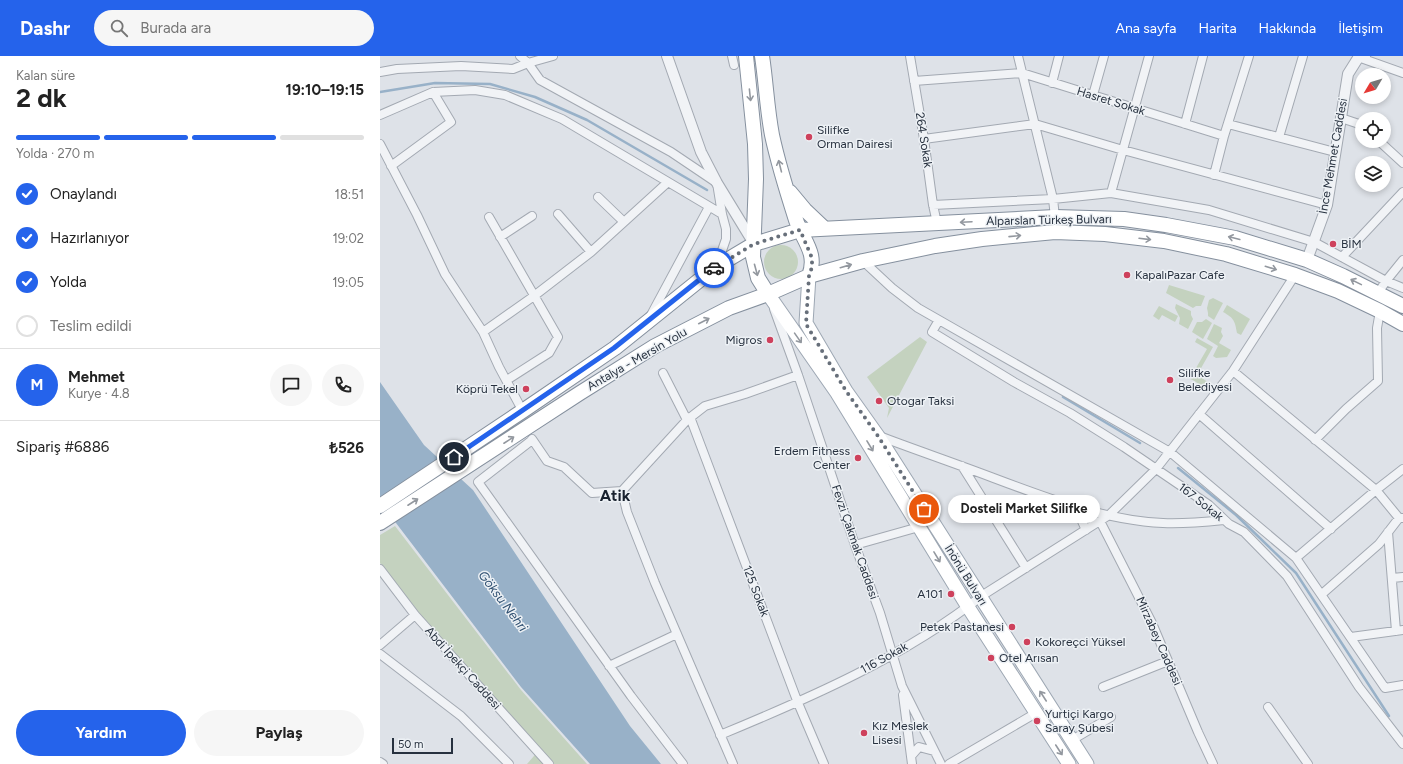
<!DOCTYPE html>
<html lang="tr">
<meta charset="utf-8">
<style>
body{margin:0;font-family:Figtree,sans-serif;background:#f6f6f6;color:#222;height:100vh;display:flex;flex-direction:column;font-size:15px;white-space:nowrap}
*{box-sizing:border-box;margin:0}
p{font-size:13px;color:#767676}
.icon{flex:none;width:22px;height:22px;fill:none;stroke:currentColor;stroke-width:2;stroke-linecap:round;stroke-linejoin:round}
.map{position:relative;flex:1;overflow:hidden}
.drawer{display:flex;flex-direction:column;background:#fff;width:380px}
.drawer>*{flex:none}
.needle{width:26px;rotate:232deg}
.controls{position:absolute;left:975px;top:12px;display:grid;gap:8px}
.controls a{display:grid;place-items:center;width:36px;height:36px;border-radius:50%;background:#fff;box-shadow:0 2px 6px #0003;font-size:20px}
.scale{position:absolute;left:12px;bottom:10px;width:61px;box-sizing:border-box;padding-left:4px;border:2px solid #27313f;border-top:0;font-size:11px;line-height:14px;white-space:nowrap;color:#27313f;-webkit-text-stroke:3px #edf1f5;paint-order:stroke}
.pin{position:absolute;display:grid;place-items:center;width:34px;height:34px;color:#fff;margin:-17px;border:2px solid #fff;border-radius:50%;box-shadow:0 1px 4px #0007}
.courier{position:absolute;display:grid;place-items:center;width:40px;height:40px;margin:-20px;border:3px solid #2563eb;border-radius:50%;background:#fff;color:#222;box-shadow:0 1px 5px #0007}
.bubble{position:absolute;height:28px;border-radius:14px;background:#fff;box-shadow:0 2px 6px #0003;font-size:13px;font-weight:700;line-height:28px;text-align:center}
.headline em{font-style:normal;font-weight:700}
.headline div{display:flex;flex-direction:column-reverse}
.headline{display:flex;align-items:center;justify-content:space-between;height:68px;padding:0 16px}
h1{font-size:26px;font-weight:700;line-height:30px}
.bar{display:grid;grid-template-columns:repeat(4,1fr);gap:6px 4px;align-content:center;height:48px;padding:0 16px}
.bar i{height:5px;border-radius:3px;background:#e0e0e0}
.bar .current{background:#2563eb}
.bar p{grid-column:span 4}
.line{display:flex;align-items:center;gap:10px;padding:0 16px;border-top:1px solid #e0e0e0}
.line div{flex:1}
.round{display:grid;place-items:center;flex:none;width:42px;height:42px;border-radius:21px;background:#f6f6f6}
ol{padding:0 16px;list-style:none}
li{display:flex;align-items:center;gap:12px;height:44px}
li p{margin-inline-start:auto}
li .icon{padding:4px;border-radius:50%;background:#2563eb;color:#fff;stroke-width:4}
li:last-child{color:#767676}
li i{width:22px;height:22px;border:2px solid #e0e0e0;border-radius:50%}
.button{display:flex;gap:8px;margin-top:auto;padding:8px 16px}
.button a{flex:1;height:46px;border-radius:24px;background:#2563eb;color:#fff;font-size:16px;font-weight:700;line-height:46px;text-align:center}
.button a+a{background:#f6f6f6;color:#222}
header{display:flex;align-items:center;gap:24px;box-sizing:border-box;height:56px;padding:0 20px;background:#2563eb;color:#fff}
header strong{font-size:19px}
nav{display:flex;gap:22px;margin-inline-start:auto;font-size:14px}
.search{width:280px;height:36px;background:#f6f6f6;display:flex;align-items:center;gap:10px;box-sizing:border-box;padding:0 14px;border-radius:22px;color:#767676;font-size:15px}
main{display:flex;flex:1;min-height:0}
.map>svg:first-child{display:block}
</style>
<header>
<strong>Dashr</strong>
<div class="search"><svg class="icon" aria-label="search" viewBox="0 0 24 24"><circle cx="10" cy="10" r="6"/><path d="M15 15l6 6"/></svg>Burada ara</div>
<nav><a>Ana sayfa</a><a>Harita</a><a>Hakkında</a><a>İletişim</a></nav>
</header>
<main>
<section class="drawer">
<div class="headline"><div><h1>2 dk</h1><p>Kalan süre</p></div><em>19:10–19:15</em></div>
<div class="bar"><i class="current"></i><i class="current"></i><i class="current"></i><i></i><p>Yolda · 270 m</p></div>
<ol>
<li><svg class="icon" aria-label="check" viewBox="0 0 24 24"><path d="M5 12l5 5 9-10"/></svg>Onaylandı<p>18:51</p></li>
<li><svg class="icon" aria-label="check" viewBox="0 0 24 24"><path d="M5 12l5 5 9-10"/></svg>Hazırlanıyor<p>19:02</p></li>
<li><svg class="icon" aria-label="check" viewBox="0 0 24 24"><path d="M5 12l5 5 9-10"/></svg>Yolda<p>19:05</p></li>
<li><i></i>Teslim edildi</li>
</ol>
<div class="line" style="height:72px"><b class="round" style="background:#2563eb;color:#fff">M</b><div><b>Mehmet</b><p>Kurye · 4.8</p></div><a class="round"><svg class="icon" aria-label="chat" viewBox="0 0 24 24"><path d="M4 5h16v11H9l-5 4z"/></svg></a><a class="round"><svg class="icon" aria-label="phone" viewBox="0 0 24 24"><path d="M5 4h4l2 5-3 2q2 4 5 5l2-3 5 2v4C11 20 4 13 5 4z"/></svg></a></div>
<div class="line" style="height:52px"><div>Sipariş #6886</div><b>₺526</b></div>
<div class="button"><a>Yardım</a><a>Paylaş</a></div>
</section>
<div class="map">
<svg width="1023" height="708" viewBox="0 0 1023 708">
<rect width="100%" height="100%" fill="#dee2e8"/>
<path fill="#c4d2bf" d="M384 206a17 17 0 1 1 34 0a17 17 0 1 1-34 0Z
M789 229 825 240 821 250H816L813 252 786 237Z
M833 242 843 247 834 264 828 260V257L827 252 829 244Z
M796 248 811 255V259L813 263 808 273 799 268 800 262 795 252Z
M847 249 870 263 861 279 857 277C855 265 854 262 843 256Z
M779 250 798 260 795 266 782 259 779 264 773 260Z
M826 263 832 267 823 283 812 276 817 266H822Z
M834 268 842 272 841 276 843 280 839 287 851 294 847 301 836 302 833 300 838 290 827 283Z
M540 281 547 286 507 362 509 352 487 321Z
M817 282 833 291 820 314 816 312 827 293 815 286Z
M815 317 833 330 829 336C822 332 817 325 810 323Z
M15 470 141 634 207 708H147L160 693 59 582 0 507V479Z"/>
<path fill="#98b1c8" d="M0 326 44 389 93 434 250 670 281 708H210L141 631 0 446Z"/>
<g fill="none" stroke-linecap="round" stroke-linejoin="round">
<path stroke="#98b1c8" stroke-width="2.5" d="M0 36 55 27 110 28 155 41 207 64 327 134
M683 341 760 387
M798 412 856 459 916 517 1009 660"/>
<g stroke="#a3a9b2" stroke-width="10">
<path id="minor" d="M140 0 148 7 160 24 291 96 337 127 342 158 346 173V183L337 209
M352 0 354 9
M530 0 544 83 553 149 557 167
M638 0 673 143 675 161
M978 1 1023 17
M0 16 17 13 81 10 133 13 148 7 173 0
M534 25 642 17 844 80 869 0
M672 27 679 0
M713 39 724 0
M0 59 53 36 95 34 125 39 182 63 342 158
M961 62 982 69
M805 68 823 0
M848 68 955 96
M899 81 923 0
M544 83 655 68 743 94 947 149
M999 85 1023 107
M0 88 37 159 65 218 103 276 119 311 140 350
M11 110 71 66 53 36
M834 119 844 80
M731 137 769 0
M218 141 244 166
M553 149 673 143 731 137 829 154 934 186 1006 225 1023 232
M178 158 211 196
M109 161 178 281 169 297 127 324
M120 181 152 160
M962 201 1023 136
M483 205 512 232 538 252 790 396 916 502 1005 632 1023 629
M998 237 1006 225 1023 204
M394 253 418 319 475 489 500 557 522 630 561 708
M271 259 329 151
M559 264 552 276 634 326 690 357 744 391 829 449 849 468 864 476 907 520 979 631 1023 688
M103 276 154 240 211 196 288 126
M853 315 996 434 1019 462H1023
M283 317 307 364
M819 358 951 473
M310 361 418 647 444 708
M499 380C536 394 574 407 611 421 664 441 726 465 783 467 804 468 824 466 844 464
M152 383 167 405 184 411 212 437 242 435
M152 384 98 426 251 640 303 708
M935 384 966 353 998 325 997 272 1000 255
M582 410 646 512
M695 450 706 474
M720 465 772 567 818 676 833 708
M1008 476 1016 575
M475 489 539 471
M916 502 996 434 1023 413
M0 513 35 559 169 708
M1012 522 1023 521
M942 538 999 488 1019 462
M971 581 1023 574
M0 589 35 559
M0 598 81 660 129 708
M229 610 297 578
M723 631 788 605
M523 639 532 708
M888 651 928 708
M340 679C432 641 524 601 603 539L729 459 776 413 853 315 915 219
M692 684 731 661
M532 699 539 691 554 695
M0 706 3 708
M353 708 275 527 247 456 242 435 307 364 325 350 365 338 418 319
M569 708 656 657"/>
</g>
<g stroke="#a3a9b2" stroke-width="12">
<path id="tertiary" d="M287 0 321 96 337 127 373 186
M927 204 947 149 968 18 978 2 985 0"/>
</g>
<g stroke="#9da7b3" stroke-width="15">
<path id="primary" d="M429 220 426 267 466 335 498 380 707 708
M388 238 457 337 588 551 689 708"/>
</g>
<g stroke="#85909e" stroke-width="16">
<path id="trunk" d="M366 0 375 88 376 123 373 201 378 222 388 238
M382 0C386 26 387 53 392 79 398 107 407 136 416 164 423 185 438 197 429 220
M410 136 425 154 444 172
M0 450 144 354 235 292 337 210 374 188 420 174 675 161 744 163 786 169 855 182 927 204 963 220 1023 250
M0 467 200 337 275 290 349 252 388 238 429 220 483 205 555 190 602 183 675 176 725 178 784 185 846 198 915 219 958 235 1000 255 1023 268"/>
</g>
<use href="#minor" stroke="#f1f3f6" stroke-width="8"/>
<use href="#tertiary" stroke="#f1f3f6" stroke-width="10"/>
<use href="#primary" stroke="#fff" stroke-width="13"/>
<use href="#trunk" stroke="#fff" stroke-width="14"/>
</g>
<defs><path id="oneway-shaft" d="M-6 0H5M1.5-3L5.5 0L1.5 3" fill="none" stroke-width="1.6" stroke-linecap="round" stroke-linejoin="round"/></defs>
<g stroke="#93989f">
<use href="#oneway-shaft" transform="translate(370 39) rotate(84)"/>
<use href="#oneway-shaft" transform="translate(400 110) rotate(-104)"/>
<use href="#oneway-shaft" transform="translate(586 166) rotate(177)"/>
<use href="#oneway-shaft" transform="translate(635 180) rotate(-6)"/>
<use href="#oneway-shaft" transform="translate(854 182) rotate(-166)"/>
<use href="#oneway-shaft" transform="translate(765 183) rotate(7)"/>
<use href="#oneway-shaft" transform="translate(466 210) rotate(-16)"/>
<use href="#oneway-shaft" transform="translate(891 212) rotate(17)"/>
<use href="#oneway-shaft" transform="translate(376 214) rotate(75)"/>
<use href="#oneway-shaft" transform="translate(976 226) rotate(-154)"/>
<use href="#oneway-shaft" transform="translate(324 265) rotate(-27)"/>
<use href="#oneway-shaft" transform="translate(418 282) rotate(55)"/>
<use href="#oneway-shaft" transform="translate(129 384) rotate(-33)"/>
<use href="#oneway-shaft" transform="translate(490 390) rotate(59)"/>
<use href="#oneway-shaft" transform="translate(33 446) rotate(-33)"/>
<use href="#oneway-shaft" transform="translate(557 501) rotate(59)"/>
<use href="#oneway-shaft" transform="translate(663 640) rotate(-123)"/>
<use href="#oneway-shaft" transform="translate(679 694) rotate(57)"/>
</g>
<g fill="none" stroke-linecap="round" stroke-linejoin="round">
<path stroke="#676f7a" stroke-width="4" stroke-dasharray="0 7.2" d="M334 212 374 188 420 174 432 202V211L429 220 426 268 466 335 498 380 544 453"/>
<path stroke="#2563eb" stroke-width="5" d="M74 401 234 292 334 212"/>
</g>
<g fill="#ce415c" stroke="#edf1f5" stroke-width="1.5">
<circle cx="429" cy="81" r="4"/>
<circle cx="953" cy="188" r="4"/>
<circle cx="747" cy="219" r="4"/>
<circle cx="390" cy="284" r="4"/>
<circle cx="790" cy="324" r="4"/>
<circle cx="146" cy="333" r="4"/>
<circle cx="499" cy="345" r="4"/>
<circle cx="478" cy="402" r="4"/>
<circle cx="571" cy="538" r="4"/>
<circle cx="632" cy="571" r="4"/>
<circle cx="647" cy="586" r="4"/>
<circle cx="611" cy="602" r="4"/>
<circle cx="657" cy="665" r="4"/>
<circle cx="484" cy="677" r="4"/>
</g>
<g text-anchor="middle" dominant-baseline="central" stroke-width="3" stroke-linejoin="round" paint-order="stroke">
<g font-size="12" fill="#27313f" stroke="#edf1f5">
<text transform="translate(731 45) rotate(17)">Hasret Sokak</text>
<text transform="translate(544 84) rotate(81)">264 Sokak</text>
<text transform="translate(953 100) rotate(-80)">İnce Mehmet Caddesi</text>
<text transform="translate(669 164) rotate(-1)">Alparslan Türkeş Bulvarı</text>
<text transform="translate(257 303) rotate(-30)">Antalya - Mersin Yolu</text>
<text transform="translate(821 446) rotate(38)">167 Sokak</text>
<text transform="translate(475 486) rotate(71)">Fevzi Çakmak Caddesi</text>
<text transform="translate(586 519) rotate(58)">İnönü Bulvarı</text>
<text transform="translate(376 535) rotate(69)">125 Sokak</text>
<text transform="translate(779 585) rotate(66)">Mirzabey Caddesi</text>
<text transform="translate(504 602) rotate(-29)">116 Sokak</text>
<text transform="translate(83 612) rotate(48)">Abdi İpekçi Caddesi</text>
</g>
<g font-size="12" fill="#27313f" stroke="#edf1f5" text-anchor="start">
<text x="437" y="74">Silifke<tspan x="437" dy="14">Orman Dairesi</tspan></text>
<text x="961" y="188">BİM</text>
<text x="755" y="219">KapalıPazar Cafe</text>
<text x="382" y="284" text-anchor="end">Migros</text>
<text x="798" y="317">Silifke<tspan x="798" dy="14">Belediyesi</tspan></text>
<text x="138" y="333" text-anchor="end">Köprü Tekel</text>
<text x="507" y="345">Otogar Taksi</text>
<text x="470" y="395" text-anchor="end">Erdem Fitness<tspan x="470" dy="14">Center</tspan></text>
<text x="563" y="538" text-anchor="end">A101</text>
<text x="624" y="571" text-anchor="end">Petek Pastanesi</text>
<text x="655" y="586">Kokoreçci Yüksel</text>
<text x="619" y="602">Otel Arısan</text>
<text x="665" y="658">Yurtiçi Kargo<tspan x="665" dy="14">Saray Şubesi</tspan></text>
<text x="492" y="670">Kız Meslek<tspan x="492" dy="14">Lisesi</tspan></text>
</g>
<g font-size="13" font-style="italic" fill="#315172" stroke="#edf1f5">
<text transform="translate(123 545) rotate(53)">Göksu Nehri</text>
</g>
<g font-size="16" font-weight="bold" fill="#19222f" stroke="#edf1f5">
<text x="235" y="439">Atik</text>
</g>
</g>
</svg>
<div class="controls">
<a><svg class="needle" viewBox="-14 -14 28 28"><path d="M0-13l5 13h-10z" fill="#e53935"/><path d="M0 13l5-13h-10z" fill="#767676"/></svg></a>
<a><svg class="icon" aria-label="locate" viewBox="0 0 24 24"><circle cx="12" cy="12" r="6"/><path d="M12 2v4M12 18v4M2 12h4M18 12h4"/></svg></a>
<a><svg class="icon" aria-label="layers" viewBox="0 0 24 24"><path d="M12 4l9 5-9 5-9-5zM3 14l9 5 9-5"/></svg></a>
</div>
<div class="scale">50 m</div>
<div class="pin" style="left:544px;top:453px;background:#ea580c"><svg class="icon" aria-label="bag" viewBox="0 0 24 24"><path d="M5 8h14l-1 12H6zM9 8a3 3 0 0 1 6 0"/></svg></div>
<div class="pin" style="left:74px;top:401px;background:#1f2937"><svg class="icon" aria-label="home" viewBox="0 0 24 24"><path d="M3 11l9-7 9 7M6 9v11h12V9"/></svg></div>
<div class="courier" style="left:334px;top:212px"><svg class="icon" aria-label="car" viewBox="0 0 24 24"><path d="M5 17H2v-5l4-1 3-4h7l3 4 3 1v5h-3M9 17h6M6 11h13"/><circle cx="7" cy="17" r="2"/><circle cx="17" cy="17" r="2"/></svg></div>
<div class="bubble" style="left:568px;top:439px;width:152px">Dosteli Market Silifke</div>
</div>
</main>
